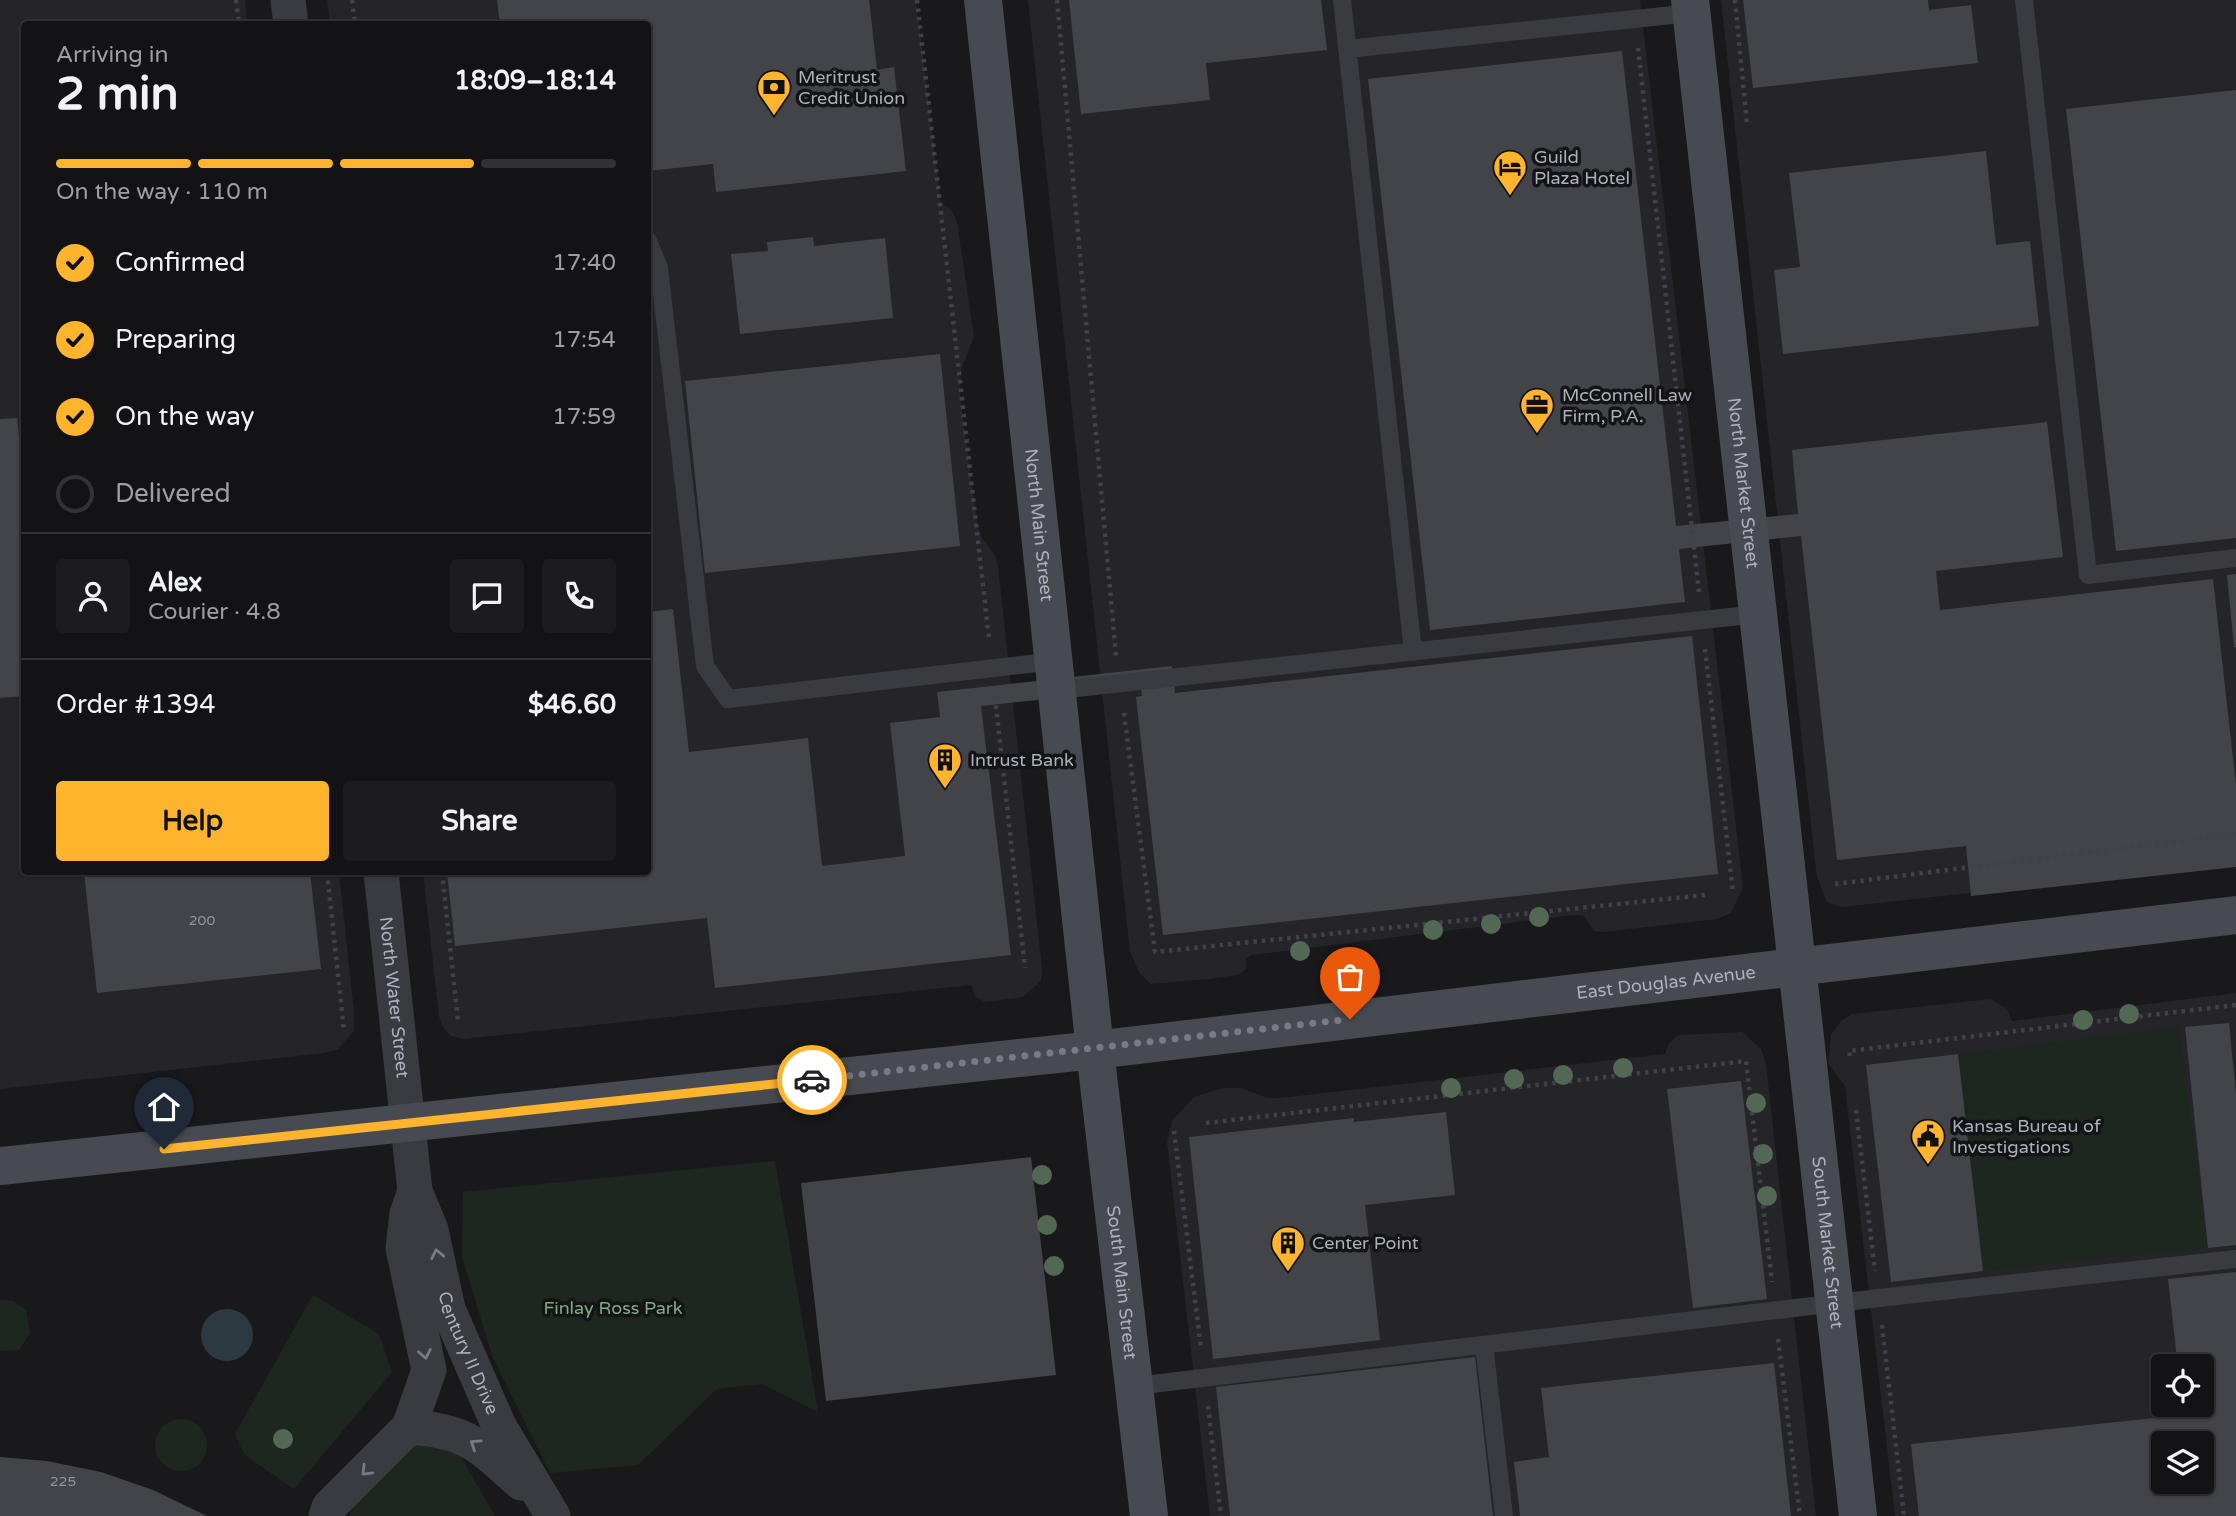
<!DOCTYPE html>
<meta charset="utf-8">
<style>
body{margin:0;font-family:"Varela Round",sans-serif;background:#1c1c1e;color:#f1f3f6;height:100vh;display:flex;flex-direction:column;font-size:26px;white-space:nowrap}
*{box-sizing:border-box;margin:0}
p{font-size:23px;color:#9d9ea0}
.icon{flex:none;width:38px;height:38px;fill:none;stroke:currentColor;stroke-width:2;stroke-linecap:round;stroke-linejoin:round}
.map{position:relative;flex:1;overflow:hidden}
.details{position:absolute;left:21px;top:21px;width:630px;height:854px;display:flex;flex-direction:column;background:#131315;border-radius:7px;box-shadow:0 2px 5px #0004,0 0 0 2px #323234}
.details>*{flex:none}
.controls{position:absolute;left:2151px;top:1354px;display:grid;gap:14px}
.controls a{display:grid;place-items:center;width:63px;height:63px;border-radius:7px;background:#131315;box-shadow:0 2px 5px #0004,0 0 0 2px #323234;font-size:35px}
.pin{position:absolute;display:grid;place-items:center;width:60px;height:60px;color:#fff;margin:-72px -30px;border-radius:50% 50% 50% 0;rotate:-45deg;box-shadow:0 0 7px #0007}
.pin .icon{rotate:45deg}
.courier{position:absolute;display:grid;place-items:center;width:70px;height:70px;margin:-35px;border:5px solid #ffb42d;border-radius:50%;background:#fff;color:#222;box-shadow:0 2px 9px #0007}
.overview em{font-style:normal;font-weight:700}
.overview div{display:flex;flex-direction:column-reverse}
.overview{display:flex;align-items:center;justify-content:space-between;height:119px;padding:0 35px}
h1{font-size:46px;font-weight:700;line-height:52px}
.bar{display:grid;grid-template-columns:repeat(4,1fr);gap:10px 7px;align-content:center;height:84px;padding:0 35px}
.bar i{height:9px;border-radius:5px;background:#323234}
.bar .current{background:#ffb42d}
.bar p{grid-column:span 4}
.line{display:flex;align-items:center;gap:18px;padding:0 35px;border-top:2px solid #323234}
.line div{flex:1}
.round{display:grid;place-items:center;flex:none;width:74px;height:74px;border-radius:7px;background:#1c1c1e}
ol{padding:0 35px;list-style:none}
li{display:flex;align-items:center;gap:21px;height:77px}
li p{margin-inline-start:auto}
li .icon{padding:7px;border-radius:50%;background:#ffb42d;color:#111;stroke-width:4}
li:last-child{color:#9d9ea0}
li i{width:38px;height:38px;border:4px solid #323234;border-radius:50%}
.primary-button{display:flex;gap:14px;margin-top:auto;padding:14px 35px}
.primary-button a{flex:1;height:80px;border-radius:7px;background:#ffb42d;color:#111;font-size:28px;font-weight:700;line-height:80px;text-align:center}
.primary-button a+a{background:#1c1c1e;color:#f1f3f6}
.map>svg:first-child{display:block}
</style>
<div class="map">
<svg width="2236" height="1516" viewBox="0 0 2236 1516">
<rect width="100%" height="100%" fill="#19191c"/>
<path fill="#252529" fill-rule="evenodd" d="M0 0H245L247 24H24V872H339L354 1012V1031L338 1049 324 1053 0 1089Z
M327 0H916L941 203 951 209 957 222 974 337 961 370 960 396 977 522 982 538 995 555 998 566 1042 969 1041 981 1023 997 984 1002 975 996 971 985 463 1039 451 1036 444 1029 439 1017 423 872H648V24H330Z
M1028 0H1640L1743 887 1731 913 1717 919 1604 932 1594 931 1584 916 1574 915 1251 955 1246 959V969L1238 975 1209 979 1151 984 1140 974 1130 952Z
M1721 0H2236V864L1842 907 1827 902 1817 877 1815 861Z
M2236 993V1516H1895L1845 1086 1828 1063 1831 1035 1840 1022 1852 1014 1991 999 2007 1009 2012 1021ZM2163 1367H2202V1405H2163ZM2163 1444H2202V1482H2163Z
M1742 1032 1761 1049 1766 1064 1816 1516H1210L1167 1142 1172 1121 1194 1097 1223 1088H1241L1267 1098H1280L1665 1054 1669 1043 1678 1035Z"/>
<path fill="#1e271f" d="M2179 1027 2208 1248 1983 1271 1958 1054Z
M775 1161 818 1412 762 1384 717 1389 638 1465 550 1473 493 1358 462 1257 463 1192Z
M313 1295 379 1334 392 1372 294 1489 245 1455 235 1434Z
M0 1300 13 1301 26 1310 30 1333 19 1350 0 1351Z
M155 1445a26 26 0 1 1 52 0a26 26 0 1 1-52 0Z
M418 1440 457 1450 495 1516H349L355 1501Z"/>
<path fill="#2d3941" d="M201 1335a26 26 0 1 1 52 0a26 26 0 1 1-52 0Z"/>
<path fill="#434449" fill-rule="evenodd" d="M497 0H869L877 70 894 67 906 171 716 192 713 164 648 171V24H500Z
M1069 0H1321L1327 50 1206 63 1210 100 1081 114Z
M1743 0H1928L1929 10 1971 5 1978 63 1753 88Z
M1622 51 1676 526 1798 514 1792 450 2047 422 2063 557 1936 571 1940 610 2213 579 2236 785V867L1971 896 1966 846 1837 860 1801 536 1679 549 1685 602 1430 630 1368 79Z
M2236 90V538L2116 551 2066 109Z
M1986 151 1996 245 2030 241 2039 326 1783 354 1774 270 1800 267 1789 173Z
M813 237 814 246 885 238 893 318 740 334 731 254 768 251 767 242Z
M940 354 960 546 705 573 685 381Z
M17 418 20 446 24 445V696L0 698V419Z
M2236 574V647H2234L2227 575Z
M673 609 689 752 808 738 822 866 905 856 890 723 940 717 937 692 1172 666 1175 693 1692 636 1718 874 1163 935 1136 697 1142 696 1141 689 981 706 1011 955 715 988 707 918 455 946 447 872H648V612Z
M84 872H310L321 969 97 993Z
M2229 1023 2236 1094V1245L2208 1248 2185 1027Z
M1958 1054 1983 1271 1891 1282 1866 1065Z
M1741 1081 1767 1299 1693 1308 1667 1089Z
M1446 1112 1455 1195 1365 1205 1380 1340 1213 1359 1189 1137 1354 1118V1122Z
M1031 1157 1056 1375 826 1401 801 1183Z
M2236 1272V1516H1919L1911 1444 2183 1415 2182 1405H2202V1367H2178L2168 1279ZM2163 1444H2202V1482H2163Z
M1475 1357 1493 1516H1230L1216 1387Z
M1774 1363 1791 1516H1520L1514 1462 1549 1457 1541 1388Z
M0 1457 47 1461 101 1472 153 1490 207 1516H0Z"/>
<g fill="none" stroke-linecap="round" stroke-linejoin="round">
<path stroke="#3f4248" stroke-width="4.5" stroke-dasharray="3.5 5" stroke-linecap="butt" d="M236 0 239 24
M352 0 355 24
M917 0 989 639
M1057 0 1116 656
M1735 0 1747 124
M1638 48 1699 592
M1705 649 1733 892
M995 697 1025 968
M1124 713 1155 952 1705 895
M327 872 344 1031
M442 872 458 1021
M1835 884 2236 834
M1850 1056 1849 1051 2236 1005
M1856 1110 1875 1271
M1206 1123 1746 1061 1772 1282
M1174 1131 1201 1348
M1882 1325 1904 1516
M1778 1339 1800 1516
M1208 1406 1221 1516"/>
<path stroke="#3a3b41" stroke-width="18" d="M1342 0 1413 652
M2024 0 2088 575 2236 558
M1347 49 1692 13
M648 241 659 268 705 666 728 699 1055 661
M1058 690 1758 614
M1484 1345 1504 1516
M1135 1386 1879 1298 2236 1259"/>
<g stroke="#3a3b41" stroke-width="35">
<path d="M288 0 291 24"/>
<path id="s1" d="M381 872 415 1191 431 1230 448 1309 499 1426 553 1516"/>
<path d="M409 1427C468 1431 478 1445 521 1483"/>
<path d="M326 1516 329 1507 409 1427 429 1370 403 1248 407 1214 415 1191"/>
</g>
<g stroke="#474a51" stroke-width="38">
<path id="s2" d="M983 0 1095 1050 1149 1516"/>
<path id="s3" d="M1690 0 1858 1516"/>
<path id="s4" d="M0 1166 1095 1050 2236 915"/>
</g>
</g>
<g fill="#526854">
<circle cx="1539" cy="917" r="10"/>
<circle cx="1491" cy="924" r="10"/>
<circle cx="1433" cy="930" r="10"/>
<circle cx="1300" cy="951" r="10"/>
<circle cx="2129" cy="1014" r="10"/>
<circle cx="2083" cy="1020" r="10"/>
<circle cx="1623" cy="1068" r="10"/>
<circle cx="1563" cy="1075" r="10"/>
<circle cx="1514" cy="1079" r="10"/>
<circle cx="1451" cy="1088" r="10"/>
<circle cx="1756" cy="1103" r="10"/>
<circle cx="1763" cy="1154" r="10"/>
<circle cx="1042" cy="1175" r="10"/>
<circle cx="1767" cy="1196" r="10"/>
<circle cx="1047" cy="1225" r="10"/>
<circle cx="1054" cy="1266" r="10"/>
<circle cx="283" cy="1439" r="10"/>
</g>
<defs><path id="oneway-chevron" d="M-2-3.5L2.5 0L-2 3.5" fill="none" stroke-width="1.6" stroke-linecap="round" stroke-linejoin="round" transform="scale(1.75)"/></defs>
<g stroke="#787b85">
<use href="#oneway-chevron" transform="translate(437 1254) rotate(-102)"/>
<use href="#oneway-chevron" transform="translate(425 1354) rotate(79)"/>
<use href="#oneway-chevron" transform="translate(475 1444) rotate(-146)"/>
<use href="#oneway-chevron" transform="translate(366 1471) rotate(135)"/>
</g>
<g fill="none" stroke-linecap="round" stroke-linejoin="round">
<path stroke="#777b84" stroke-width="7" stroke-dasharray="0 12.6" d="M812 1080 1350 1019"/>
<path stroke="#ffb42d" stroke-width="9" d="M164 1149 812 1080"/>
</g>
<defs>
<g id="bank-pin" transform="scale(1.75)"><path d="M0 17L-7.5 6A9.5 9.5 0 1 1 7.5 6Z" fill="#ffb42d" stroke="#141417"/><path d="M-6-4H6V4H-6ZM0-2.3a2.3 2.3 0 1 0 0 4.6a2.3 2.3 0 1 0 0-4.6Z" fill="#111"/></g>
<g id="hotel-pin" transform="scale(1.75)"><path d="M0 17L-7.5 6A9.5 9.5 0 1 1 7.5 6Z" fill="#ffb42d" stroke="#141417"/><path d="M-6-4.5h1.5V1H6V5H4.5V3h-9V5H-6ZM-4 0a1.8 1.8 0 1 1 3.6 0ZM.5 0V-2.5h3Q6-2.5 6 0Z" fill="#111"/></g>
<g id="office-pin" transform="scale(1.75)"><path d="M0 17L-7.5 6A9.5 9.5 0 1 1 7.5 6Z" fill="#ffb42d" stroke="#141417"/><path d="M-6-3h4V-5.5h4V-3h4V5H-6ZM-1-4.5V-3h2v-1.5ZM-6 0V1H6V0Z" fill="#111"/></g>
<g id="building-pin" transform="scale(1.75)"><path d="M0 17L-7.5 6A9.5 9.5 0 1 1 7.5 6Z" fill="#ffb42d" stroke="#141417"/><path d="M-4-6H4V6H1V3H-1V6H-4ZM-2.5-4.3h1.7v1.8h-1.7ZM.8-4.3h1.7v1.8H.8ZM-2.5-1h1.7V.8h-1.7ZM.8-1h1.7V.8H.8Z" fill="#111"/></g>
<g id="civic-pin" transform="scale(1.75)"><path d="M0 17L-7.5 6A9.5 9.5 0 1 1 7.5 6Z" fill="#ffb42d" stroke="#141417"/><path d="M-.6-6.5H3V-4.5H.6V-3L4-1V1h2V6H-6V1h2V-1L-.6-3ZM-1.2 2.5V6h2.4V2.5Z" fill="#111"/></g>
</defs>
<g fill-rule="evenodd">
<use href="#bank-pin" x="774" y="87"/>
<use href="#hotel-pin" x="1510" y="167"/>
<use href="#office-pin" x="1537" y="405"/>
<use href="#building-pin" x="945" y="760"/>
<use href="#civic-pin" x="1928" y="1136"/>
<use href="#building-pin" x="1288" y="1243"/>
</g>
<g text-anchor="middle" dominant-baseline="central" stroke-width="7" stroke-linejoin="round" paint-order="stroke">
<g font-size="14" fill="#90959f">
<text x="202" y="920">200</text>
<text x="63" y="1481">225</text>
</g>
<g font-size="18" fill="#aab0bc" stroke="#141417" text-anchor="start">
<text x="798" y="77">Meritrust<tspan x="798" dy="21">Credit Union</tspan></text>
<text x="1534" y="157">Guild<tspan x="1534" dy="21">Plaza Hotel</tspan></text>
<text x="1562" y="395">McConnell Law<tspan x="1562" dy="21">Firm, P.A.</tspan></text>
<text x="970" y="760">Intrust Bank</text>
<text x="1952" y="1126">Kansas Bureau of<tspan x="1952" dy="21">Investigations</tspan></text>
<text x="1312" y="1243">Center Point</text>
</g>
<g font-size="18" fill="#aab0bc" stroke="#141417">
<text stroke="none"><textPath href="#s3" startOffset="486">North Market Street</textPath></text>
<text stroke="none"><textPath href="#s2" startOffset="528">North Main Street</textPath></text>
<text stroke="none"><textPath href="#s4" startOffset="1676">East Douglas Avenue</textPath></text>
<text stroke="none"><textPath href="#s1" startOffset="126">North Water Street</textPath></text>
<text stroke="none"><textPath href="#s3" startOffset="1250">South Market Street</textPath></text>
<text stroke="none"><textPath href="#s2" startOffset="1290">South Main Street</textPath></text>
<text stroke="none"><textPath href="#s1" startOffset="492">Century II Drive</textPath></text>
</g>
<g font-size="18" fill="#80a981" stroke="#141417">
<text x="613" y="1308">Finlay Ross Park</text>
</g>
</g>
</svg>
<div class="controls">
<a><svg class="icon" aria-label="locate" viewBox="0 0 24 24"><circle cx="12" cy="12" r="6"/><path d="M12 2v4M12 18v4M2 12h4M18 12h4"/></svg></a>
<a><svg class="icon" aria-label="layers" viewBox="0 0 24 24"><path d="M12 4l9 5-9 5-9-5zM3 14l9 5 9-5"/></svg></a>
</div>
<div class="pin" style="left:1350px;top:1019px;background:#ea580c"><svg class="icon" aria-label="bag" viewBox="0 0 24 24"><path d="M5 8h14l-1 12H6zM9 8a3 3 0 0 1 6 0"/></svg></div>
<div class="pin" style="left:164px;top:1149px;background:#1f2937"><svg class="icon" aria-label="home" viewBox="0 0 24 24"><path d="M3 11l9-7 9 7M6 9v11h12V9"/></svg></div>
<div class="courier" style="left:812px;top:1080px"><svg class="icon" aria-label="car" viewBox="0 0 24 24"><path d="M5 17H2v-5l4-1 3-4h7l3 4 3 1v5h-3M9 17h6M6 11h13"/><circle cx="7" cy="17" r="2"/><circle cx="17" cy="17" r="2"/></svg></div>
<section class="details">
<div class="overview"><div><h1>2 min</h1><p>Arriving in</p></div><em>18:09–18:14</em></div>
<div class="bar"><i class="current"></i><i class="current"></i><i class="current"></i><i></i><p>On the way · 110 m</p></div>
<ol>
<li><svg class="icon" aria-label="check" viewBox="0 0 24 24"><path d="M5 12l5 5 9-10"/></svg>Confirmed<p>17:40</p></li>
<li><svg class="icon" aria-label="check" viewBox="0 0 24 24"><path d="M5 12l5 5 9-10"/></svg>Preparing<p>17:54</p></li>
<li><svg class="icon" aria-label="check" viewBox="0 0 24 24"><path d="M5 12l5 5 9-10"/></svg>On the way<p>17:59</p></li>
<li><i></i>Delivered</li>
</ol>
<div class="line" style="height:126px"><a class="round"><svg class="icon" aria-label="person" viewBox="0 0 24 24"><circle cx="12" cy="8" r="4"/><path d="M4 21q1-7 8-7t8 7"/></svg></a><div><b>Alex</b><p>Courier · 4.8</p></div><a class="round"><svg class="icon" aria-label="chat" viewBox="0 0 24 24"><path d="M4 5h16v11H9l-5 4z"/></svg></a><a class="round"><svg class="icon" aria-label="phone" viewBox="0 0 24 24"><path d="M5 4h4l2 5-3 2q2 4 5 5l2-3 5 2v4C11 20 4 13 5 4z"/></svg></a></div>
<div class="line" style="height:91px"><div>Order #1394</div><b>$46.60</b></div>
<div class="primary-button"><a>Help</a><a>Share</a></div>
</section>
</div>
